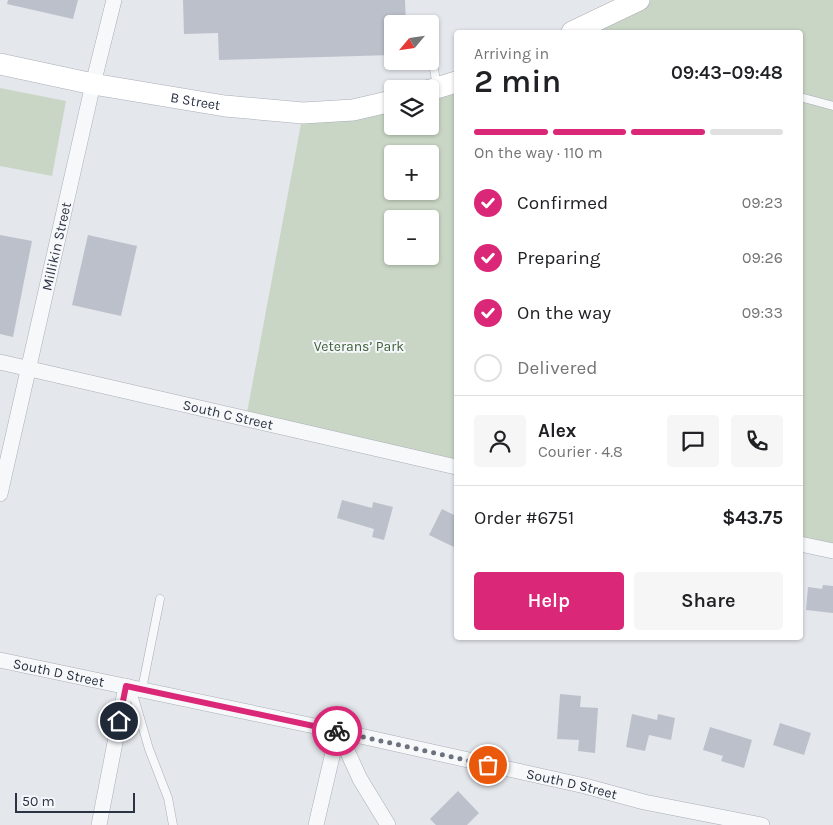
<!DOCTYPE html>
<meta charset="utf-8">
<style>
body{margin:0;font-family:Karla,sans-serif;background:#f6f6f6;color:#202124;height:100vh;display:flex;flex-direction:column;font-size:19px;white-space:nowrap}
*{box-sizing:border-box;margin:0}
p{font-size:16px;color:#757577}
.icon{flex:none;width:28px;height:28px;fill:none;stroke:currentColor;stroke-width:2;stroke-linecap:round;stroke-linejoin:round}
.map{position:relative;flex:1;overflow:hidden}
.sheet{position:absolute;left:454px;top:30px;width:349px;height:610px;display:flex;flex-direction:column;background:#fff;border-radius:5px;box-shadow:0 1px 4px #0004}
.sheet>*{flex:none}
.needle{width:32px;rotate:241deg}
.tools{position:absolute;left:384px;top:15px;display:grid;gap:10px}
.tools a{display:grid;place-items:center;width:55px;height:55px;border-radius:5px;background:#fff;box-shadow:0 1px 4px #0004;font-size:25px}
.scale{position:absolute;left:15px;bottom:12px;width:120px;box-sizing:border-box;padding-left:5px;border:2px solid #2b3445;border-top:0;font-size:14px;line-height:18px;white-space:nowrap;color:#2b3445;-webkit-text-stroke:4px #f4f6f9;paint-order:stroke}
.pin{position:absolute;display:grid;place-items:center;width:42px;height:42px;color:#fff;margin:-21px;border:2px solid #fff;border-radius:50%;box-shadow:0 1px 5px #0007}
.courier{position:absolute;display:grid;place-items:center;width:50px;height:50px;margin:-25px;border:4px solid #db2777;border-radius:50%;background:#fff;color:#222;box-shadow:0 1px 6px #0007}
.overview em{font-style:normal;font-weight:600}
.overview div{display:flex;flex-direction:column-reverse}
.overview{display:flex;align-items:center;justify-content:space-between;height:85px;padding:0 20px}
h1{font-size:32px;font-weight:600;line-height:38px}
.bar{display:grid;grid-template-columns:repeat(4,1fr);gap:8px 5px;align-content:center;height:60px;padding:0 20px}
.bar i{height:6px;border-radius:4px;background:#e0e0e0}
.bar .active{background:#db2777}
.bar p{grid-column:span 4}
.line{display:flex;align-items:center;gap:12px;padding:0 20px;border-top:1px solid #e0e0e0}
.line div{flex:1}
.round{display:grid;place-items:center;flex:none;width:52px;height:52px;border-radius:5px;background:#f6f6f6}
ol{padding:0 20px;list-style:none}
li{display:flex;align-items:center;gap:15px;height:55px}
li p{margin-inline-start:auto}
li .icon{padding:5px;border-radius:50%;background:#db2777;color:#fff;stroke-width:4}
li:last-child{color:#757577}
li i{width:28px;height:28px;border:2px solid #e0e0e0;border-radius:50%}
.button{display:flex;gap:10px;margin-top:auto;padding:10px 20px}
.button a{flex:1;height:58px;border-radius:5px;background:#db2777;color:#fff;font-size:20px;font-weight:600;line-height:58px;text-align:center}
.button a+a{background:#f6f6f6;color:#202124}
.map>svg:first-child{display:block}
</style>
<div class="map">
<svg width="833" height="825" viewBox="0 0 833 825">
<rect width="100%" height="100%" fill="#e4e7ec"/>
<path fill="#c9d6c5" fill-rule="evenodd" d="M639 0H833V551L800 544V32H572Z
M456 83V467L246 418 303 113 392 101V126H430V90ZM392 154H430V191H392ZM392 219H430V256H392Z
M0 88 66 101 52 176 0 166Z"/>
<path fill="#bbc0ca" d="M8 0H78L73 19 7 4Z
M183 0H405L406 24H392V55L219 60 218 33 184 34Z
M0 235 32 241 13 337 0 334Z
M88 235 137 246 121 316 72 305Z
M342 500 372 508 373 502 393 507 384 540 372 537 374 529 337 518Z
M442 509 456 516V548L429 535Z
M823 585 833 586V613L806 610 808 587 822 589Z
M560 694 581 696 580 707 598 708 595 753 578 751 579 740 557 739Z
M632 714 657 720 658 714 675 718 671 740 649 735 645 751 626 747Z
M780 723 811 733 804 755 773 745Z
M710 727 752 740 744 768 721 761 723 756 703 750Z
M458 791 479 813 467 825H436L430 819Z"/>
<g fill="none" stroke-linecap="round" stroke-linejoin="round">
<g stroke="#a9aeb7" stroke-width="9">
<path id="lane" d="M425 21 426 24
M430 47 437 86
M800 97 833 106
M131 687 149 749 168 798 173 825
M142 689 160 599"/>
</g>
<g stroke="#a9aeb7" stroke-width="16">
<g id="street">
<path id="s1" d="M0 362 456 467"/>
<path id="s2" d="M0 494 93 84 114 0"/>
<path d="M800 544 833 551"/>
<path id="s3" d="M0 660 338 731 585 786 644 802 762 825"/>
<path d="M338 731 360 779 388 825"/>
<path d="M99 825 126 686"/>
<path d="M316 825 338 731"/>
</g>
</g>
<g stroke="#a9aeb7" stroke-width="22">
<g id="secondary">
<path d="M572 32 639 0"/>
<path id="s4" d="M0 64 93 84 225 106 303 113 353 110 392 101"/>
<path d="M430 90 456 82"/>
</g>
</g>
<use href="#lane" stroke="#f7f8fa" stroke-width="8"/>
<use href="#street" stroke="#f7f8fa" stroke-width="15"/>
<use href="#secondary" stroke="#fff" stroke-width="21"/>
</g>
<g fill="none" stroke-linecap="round" stroke-linejoin="round">
<path stroke="#6c737f" stroke-width="5" stroke-dasharray="0 9" d="M337 731 488 765"/>
<path stroke="#db2777" stroke-width="6" d="M119 721 126 686 337 731"/>
</g>
<g text-anchor="middle" dominant-baseline="central" stroke-width="4" stroke-linejoin="round" paint-order="stroke">
<g font-size="14" fill="#2b3445" stroke="#f4f6f9">
<text stroke="none"><textPath href="#s4" startOffset="199">B Street</textPath></text>
<text stroke="none"><textPath href="#s2" startOffset="254">Millikin Street</textPath></text>
<text stroke="none"><textPath href="#s1" startOffset="234">South C Street</textPath></text>
<text stroke="none"><textPath href="#s3" startOffset="60">South D Street</textPath></text>
<text stroke="none"><textPath href="#s3" startOffset="585">South D Street</textPath></text>
</g>
<g font-size="14" fill="#3f6138" stroke="#f4f6f9">
<text x="359" y="346">Veterans’ Park</text>
</g>
</g>
</svg>
<div class="tools">
<a><svg class="needle" viewBox="-14 -14 28 28"><path d="M0-13l5 13h-10z" fill="#e53935"/><path d="M0 13l5-13h-10z" fill="#757577"/></svg></a>
<a><svg class="icon" aria-label="layers" viewBox="0 0 24 24"><path d="M12 4l9 5-9 5-9-5zM3 14l9 5 9-5"/></svg></a>
<a>+</a>
<a>−</a>
</div>
<div class="scale">50 m</div>
<div class="pin" style="left:488px;top:765px;background:#ea580c"><svg class="icon" aria-label="bag" viewBox="0 0 24 24"><path d="M5 8h14l-1 12H6zM9 8a3 3 0 0 1 6 0"/></svg></div>
<div class="pin" style="left:119px;top:721px;background:#1f2937"><svg class="icon" aria-label="home" viewBox="0 0 24 24"><path d="M3 11l9-7 9 7M6 9v11h12V9"/></svg></div>
<div class="courier" style="left:337px;top:731px"><svg class="icon" aria-label="bike" viewBox="0 0 24 24"><circle cx="6" cy="16" r="4"/><circle cx="18" cy="16" r="4"/><path d="M6 16l4-8h5l3 8M10 8l3 8H6M13 5h3"/></svg></div>
<section class="sheet">
<div class="overview"><div><h1>2 min</h1><p>Arriving in</p></div><em>09:43–09:48</em></div>
<div class="bar"><i class="active"></i><i class="active"></i><i class="active"></i><i></i><p>On the way · 110 m</p></div>
<ol>
<li><svg class="icon" aria-label="check" viewBox="0 0 24 24"><path d="M5 12l5 5 9-10"/></svg>Confirmed<p>09:23</p></li>
<li><svg class="icon" aria-label="check" viewBox="0 0 24 24"><path d="M5 12l5 5 9-10"/></svg>Preparing<p>09:26</p></li>
<li><svg class="icon" aria-label="check" viewBox="0 0 24 24"><path d="M5 12l5 5 9-10"/></svg>On the way<p>09:33</p></li>
<li><i></i>Delivered</li>
</ol>
<div class="line" style="height:90px"><a class="round"><svg class="icon" aria-label="person" viewBox="0 0 24 24"><circle cx="12" cy="8" r="4"/><path d="M4 21q1-7 8-7t8 7"/></svg></a><div><b>Alex</b><p>Courier · 4.8</p></div><a class="round"><svg class="icon" aria-label="chat" viewBox="0 0 24 24"><path d="M4 5h16v11H9l-5 4z"/></svg></a><a class="round"><svg class="icon" aria-label="phone" viewBox="0 0 24 24"><path d="M5 4h4l2 5-3 2q2 4 5 5l2-3 5 2v4C11 20 4 13 5 4z"/></svg></a></div>
<div class="line" style="height:65px"><div>Order #6751</div><b>$43.75</b></div>
<div class="button"><a>Help</a><a>Share</a></div>
</section>
</div>
